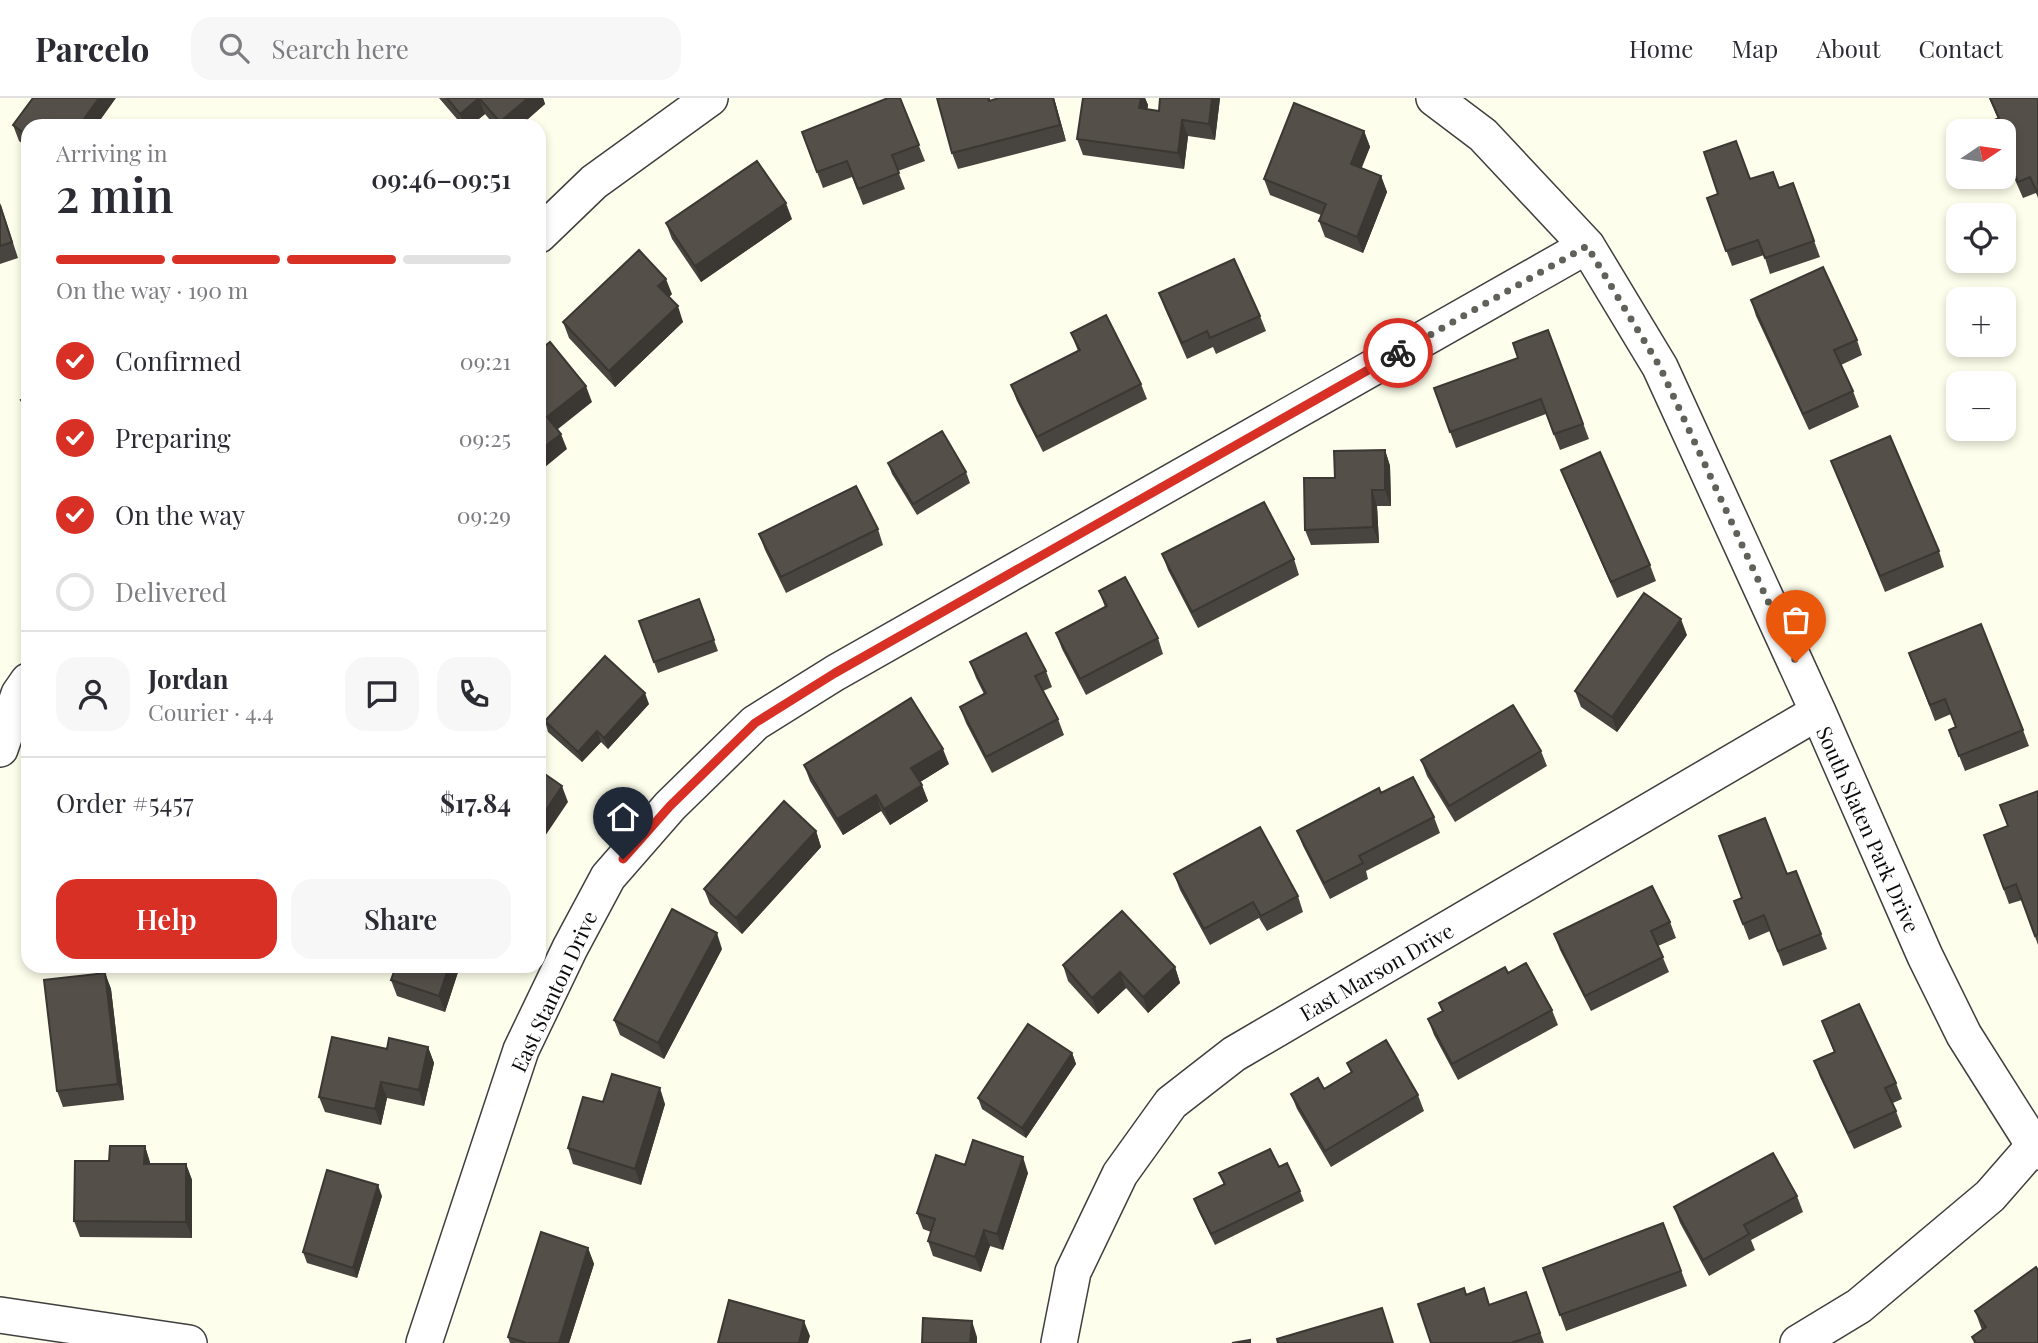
<!DOCTYPE html>
<meta charset="utf-8">
<style>
body{margin:0;font-family:"Playfair Display",serif;background:#f7f7f7;color:#2b2b33;height:100vh;display:flex;flex-direction:column;font-size:26px;white-space:nowrap}
*{box-sizing:border-box;margin:0}
p{font-size:23px;color:#7c7c81}
.icon{flex:none;width:38px;height:38px;fill:none;stroke:currentColor;stroke-width:2;stroke-linecap:round;stroke-linejoin:round}
.map{position:relative;flex:1;overflow:hidden}
.drawer{position:absolute;left:21px;top:21px;width:525px;height:854px;display:flex;flex-direction:column;background:#fff;border-radius:21px;box-shadow:0 4px 10px #0003}
.drawer>*{flex:none}
.needle{width:46px;rotate:77deg}
.buttons{position:absolute;left:1946px;top:21px;display:grid;gap:14px}
.buttons a{display:grid;place-items:center;width:70px;height:70px;border-radius:14px;background:#fff;box-shadow:0 4px 10px #0003;font-size:35px}
.pin{position:absolute;display:grid;place-items:center;width:60px;height:60px;color:#fff;margin:-72px -30px;border-radius:50% 50% 50% 0;rotate:-45deg;box-shadow:0 0 7px #0007}
.pin .icon{rotate:45deg}
.courier{position:absolute;display:grid;place-items:center;width:70px;height:70px;margin:-35px;border:5px solid #d93025;border-radius:50%;background:#fff;color:#222;box-shadow:0 2px 9px #0007}
.head em{font-style:normal;font-weight:600}
.head div{display:flex;flex-direction:column-reverse}
.head{display:flex;align-items:center;justify-content:space-between;height:119px;padding:0 35px}
h1{font-size:46px;font-weight:600;line-height:52px}
.bar{display:grid;grid-template-columns:repeat(4,1fr);gap:10px 7px;align-content:center;height:84px;padding:0 35px}
.bar i{height:9px;border-radius:5px;background:#e1e1e2}
.bar .current{background:#d93025}
.bar p{grid-column:span 4}
.line{display:flex;align-items:center;gap:18px;padding:0 35px;border-top:2px solid #e1e1e2}
.line div{flex:1}
.round{display:grid;place-items:center;flex:none;width:74px;height:74px;border-radius:21px;background:#f7f7f7}
ol{padding:0 35px;list-style:none}
li{display:flex;align-items:center;gap:21px;height:77px}
li p{margin-inline-start:auto}
li .icon{padding:7px;border-radius:50%;background:#d93025;color:#fff;stroke-width:4}
li:last-child{color:#7c7c81}
li i{width:38px;height:38px;border:4px solid #e1e1e2;border-radius:50%}
.cta{display:flex;gap:14px;margin-top:auto;padding:14px 35px}
.cta a{flex:1;height:80px;border-radius:21px;background:#d93025;color:#fff;font-size:28px;font-weight:600;line-height:80px;text-align:center}
.cta a+a{background:#f7f7f7;color:#2b2b33}
header{display:flex;align-items:center;gap:42px;box-sizing:border-box;height:98px;padding:0 35px;background:#fff;border-bottom:2px solid #e1e1e2}
header strong{font-size:33px}
nav{display:flex;gap:38px;margin-inline-start:auto;font-size:24px}
.search{width:490px;height:63px;background:#f7f7f7;display:flex;align-items:center;gap:18px;box-sizing:border-box;padding:0 24px;border-radius:21px;color:#7c7c81;font-size:26px}
.map>svg:first-child{display:block}
</style>
<header>
<strong>Parcelo</strong>
<div class="search"><svg class="icon" aria-label="search" viewBox="0 0 24 24"><circle cx="10" cy="10" r="6"/><path d="M15 15l6 6"/></svg>Search here</div>
<nav><a>Home</a><a>Map</a><a>About</a><a>Contact</a></nav>
</header>
<div class="map">
<svg width="2038" height="1245" viewBox="0 0 2038 1245">
<rect width="100%" height="100%" fill="#fefeec"/>
<g fill="none" stroke-linecap="round" stroke-linejoin="round">
<g stroke="#3f3f3f" stroke-width="38">
<path id="minor" d="M1434 0 1483 37 1587 148 1660 269 1818 614 1925 858 1964 937 2038 1054
M539 137 594 84 710 0
M0 651 19 596 28 583
M0 1217 189 1245
M424 1245 521 952 570 850 608 779 670 708 755 625 835 575 1587 148
M1059 1245 1073 1174 1120 1076 1171 1005 1234 956 1818 614
M1798 1245 1859 1208 1990 1098 2038 1043"/>
</g>
<use href="#minor" stroke="#fff" stroke-width="35"/>
</g>
<path fill="#48443f" d="M439 0H543L545 6 520 28H495L485 16 470 28H463Z
M900 0 925 63 898 73 905 91 863 107 852 79 823 90 802 34Z
M937 0H990V2L1054 0 1066 43 958 71 952 55Z
M1083 0H1145L1148 7 1147 12 1159 13 1160 0H1220L1215 42 1188 38 1184 71 1083 57 1077 41Z
M1989 0H2038V100L2036 95 2023 100 2004 57V33H1994L1990 24 1998 21Z
M13 27 28 28V50L19 43Z
M1364 33 1370 49 1361 70 1381 78 1387 94 1363 155 1325 139 1319 123 1321 117 1270 97 1264 81Z
M1750 81 1779 90 1793 85 1820 159 1770 176 1764 157 1732 168 1707 100Z
M0 105 18 160 0 166Z
M792 121 701 184 672 141 666 125Z
M1159 195 1260 218 1266 233 1216 256 1213 249 1187 261 1165 211Z
M672 196 669 199 683 224 615 289 569 240 563 224Z
M1751 202 1857 242 1862 257 1841 267 1853 293 1859 309 1809 332 1756 218Z
M1548 232 1589 341 1560 352 1546 316 1456 350 1434 290 1518 260Z
M1071 235 1141 286 1147 301 1043 354 1017 303 1011 287 1078 253Z
M1385 352 1390 368 1391 408H1377L1379 445 1311 447 1305 432 1335 380Z
M1831 363 1939 453 1944 469 1885 494Z
M888 365 966 374 970 385 917 417 892 376Z
M1561 372 1650 467 1656 483 1617 500 1567 387Z
M878 431 883 447 786 495 765 452 759 436Z
M1162 456 1294 461 1299 477 1198 530 1168 472Z
M1099 493 1158 540 1163 556 1086 597 1062 551 1056 535 1105 509Z
M699 501 718 553 658 575 639 523Z
M1687 537 1617 634 1581 609 1575 593Z
M1909 555 2023 632 2029 648 1965 673 1949 632 1956 629 1951 616 1935 623Z
M970 564 1046 573 1052 589 1043 593 1058 621 1064 637 992 675 966 625 960 609 984 596 976 580Z
M649 606 608 651 601 644 582 664 548 634 545 623Z
M1541 653 1547 668 1455 724 1427 678 1421 662Z
M949 666 920 684 928 703 890 727 881 713 843 737 810 683 804 667Z
M2038 693V847L2022 802 2009 806 1984 737 2008 728Z
M1381 695 1434 719 1440 735 1366 773 1368 781 1330 801 1303 748 1297 733Z
M816 733 821 749 742 836 710 806 704 791Z
M1796 773 1827 851 1783 868 1770 833 1749 842 1734 803Z
M1174 776 1298 798 1303 814 1267 833 1259 820 1210 847 1180 792Z
M1670 824 1676 840 1658 848 1669 874 1591 913 1560 852 1554 836Z
M722 851 664 961 620 937 614 922Z
M1063 867 1175 869 1180 885 1148 915 1126 890 1098 916 1068 883Z
M384 868H460L445 914 397 898 391 882 394 875 385 872Z
M105 875 111 891 124 1002 63 1009 57 993Z
M1508 875 1552 912 1558 927 1458 982 1434 937 1428 921 1442 913 1439 905Z
M1822 923 1896 985 1902 1001 1893 1005 1902 1029 1854 1051 1820 979 1814 963 1834 954Z
M428 949 434 965 424 1008 387 1000 381 1027 325 1014 319 999 387 951Z
M1072 955 1076 966 1026 1040 982 1011 978 1000Z
M1347 965 1418 997 1424 1013 1331 1069 1297 1011 1291 996 1324 991 1351 975Z
M603 1004 665 1006 641 1087 573 1066 568 1050Z
M145 1048 150 1066H186L192 1082V1140L80 1139 74 1123 109 1063Z
M965 1067 1028 1075 1003 1152 990 1148 981 1174 933 1158 928 1143 931 1134 923 1131 917 1115Z
M1279 1069 1300 1093 1304 1103 1215 1147 1198 1112 1194 1101 1224 1087 1219 1075Z
M382 1098 357 1180 307 1165 303 1154Z
M1797 1098 1803 1114 1751 1142 1755 1152 1709 1178 1680 1125 1674 1109Z
M1663 1125 1687 1188 1566 1233 1543 1170Z
M588 1150 594 1166 569 1245H510L508 1239Z
M1526 1194 1544 1245H1431L1466 1197 1490 1207Z
M1975 1213 2038 1245H1974L1972 1239 1982 1232Z"/>
<path fill="#3b3733" d="M99 0H116L96 28H79Z
M479 0 485 16 470 28H465L460 16Z
M528 0H543L545 6 520 28H502L500 24Z
M1053 0H1054L1066 43 1060 27Z
M1141 0H1145L1148 7 1145 26 1139 10Z
M1212 0H1220L1215 42 1209 26Z
M1182 22 1188 38 1184 71 1178 55Z
M1364 33 1370 49 1357 82 1351 66Z
M1381 78 1387 94 1363 155 1357 139Z
M786 105 792 121 701 184 695 168Z
M666 181 672 196 664 204 658 188Z
M678 208 683 224 615 289 609 273Z
M586 288 592 304 553 335 547 319Z
M561 336 567 351 539 374V353Z
M1385 352 1390 368 1391 408 1385 392Z
M1372 392 1377 408 1379 445 1373 429Z
M1681 521 1687 537 1617 634 1612 619Z
M645 595 649 606 608 651 604 640Z
M597 633 601 644 582 664 578 654Z
M943 651 949 666 917 686 911 670Z
M922 687 928 703 890 727 884 711Z
M562 688 568 704 539 747V723Z
M876 697 881 713 843 737 837 721Z
M816 733 821 749 742 836 736 820Z
M717 835 722 851 664 961 658 945Z
M449 868H460L445 914 439 898Z
M1175 869 1180 885 1148 915 1143 899Z
M1120 874 1126 890 1098 916 1092 900Z
M105 875 111 891 124 1002 118 986Z
M428 949 434 965 424 1008 419 992Z
M1072 955 1076 966 1026 1040 1022 1030Z
M381 984 387 1000 381 1027 375 1011Z
M660 990 665 1006 641 1087 635 1071Z
M145 1048 150 1064V1082L144 1066Z
M1023 1059 1028 1075 1003 1152 997 1136Z
M186 1066 192 1082V1140L186 1124Z
M378 1087 382 1098 357 1180 353 1170Z
M984 1132 990 1148 981 1174 975 1159Z
M588 1150 594 1166 569 1245H559Z
M804 1223 810 1238 808 1245H799Z
M972 1223 977 1239V1245H970Z"/>
<path fill="#544f49" stroke="#3b3733" stroke-width="2" d="M33 0H99L79 28H28V38L13 27Z
M447 0H479L460 16Z
M479 0H528L500 24Z
M888 0H900L919 47 892 57 899 75 858 91 847 63 817 74 802 34Z
M937 0H988L989 3 999 0H1053L1060 27 952 55Z
M1083 0H1141L1139 10 1159 13 1160 0H1212L1209 26 1182 22 1178 55 1077 41Z
M1990 0H2038V96L2030 79 2018 84 2004 54V33H1994L1990 24 1999 20Z
M1294 5 1364 33 1351 66 1381 78 1357 139 1319 123 1326 106 1264 81Z
M1736 43 1750 81 1773 74 1779 90 1793 85 1814 143 1765 160 1758 142 1726 153 1707 100 1718 96 1704 54Z
M757 63 786 105 695 168 666 125Z
M0 107 12 144 0 148Z
M639 152 666 181 658 188 678 208 609 273 563 224Z
M1234 161 1260 218 1210 240 1207 233 1182 245 1159 195Z
M1823 169 1857 242 1834 252 1853 293 1803 316 1751 202Z
M1106 217 1141 286 1037 339 1011 287 1080 252 1071 235Z
M1548 232 1583 326 1554 336 1541 301 1450 334 1434 290 1518 260 1513 245Z
M550 244 586 288 547 319 561 336 539 353V253Z
M28 299V314L21 302Z
M942 333 966 374 913 406 888 365Z
M1890 338 1939 453 1880 478 1831 363Z
M28 340V351L23 342Z
M1385 352V392H1372L1373 429 1305 432 1304 380H1335L1334 353Z
M1600 354 1650 467 1611 484 1561 372Z
M856 388 878 431 781 479 759 436Z
M1264 404 1294 461 1192 514 1162 456Z
M1125 479 1158 540 1080 581 1056 535 1107 508 1099 493Z
M1644 495 1681 521 1612 619 1575 593Z
M699 501 714 542 654 564 639 523Z
M1981 526 2023 632 1959 658 1949 632 1956 629 1945 601 1930 607 1909 555Z
M1026 535 1046 573 1035 578 1058 621 986 659 960 609 986 595 970 564Z
M605 558 645 595 604 640 597 633 578 654 545 623Z
M911 600 943 651 911 670 922 687 884 711 876 697 837 721 804 667Z
M1513 607 1541 653 1449 708 1421 662Z
M539 672 562 688 539 723Z
M1413 679 1434 719 1359 758 1363 765 1324 785 1297 733 1379 690 1381 695Z
M2038 693V836L2035 838 2016 786 2004 791 1984 737 2008 728 2000 707Z
M784 703 816 733 736 820 704 791Z
M1765 720 1787 776 1796 773 1821 836 1778 853 1764 817 1743 826 1734 803 1742 800 1719 738Z
M1260 729 1298 798 1261 818 1253 804 1204 831 1174 776Z
M1652 788 1670 824 1651 833 1663 859 1585 898 1554 836Z
M672 811 717 835 658 945 614 922Z
M1122 813 1175 869 1143 899 1120 874 1092 900 1063 867Z
M1526 865 1552 912 1452 966 1428 921 1443 913 1439 905 1505 869 1508 875Z
M396 868H449L439 898 391 882Z
M105 875 118 986 57 993 44 882Z
M1859 906 1896 985 1885 990 1896 1013 1848 1035 1814 963 1835 954 1822 923Z
M1028 926 1072 955 1022 1030 978 1000Z
M332 939 387 951 389 940 428 949 419 992 381 984 375 1011 319 999Z
M1386 942 1418 997 1325 1053 1291 996 1318 980 1324 991 1352 974 1347 965Z
M612 976 660 990 635 1071 568 1050 583 999 603 1004Z
M973 1042 1023 1059 997 1136 984 1132 975 1159 928 1143 935 1121 917 1115 936 1057 965 1067Z
M110 1048H145L144 1066H186V1124L74 1123 75 1063H109Z
M1270 1051 1279 1069 1287 1065 1300 1093 1211 1136 1194 1101 1225 1086 1219 1075Z
M1773 1055 1797 1098 1744 1127 1749 1136 1703 1162 1674 1109Z
M327 1072 378 1087 353 1170 303 1154Z
M1663 1125 1681 1173 1560 1217 1543 1170Z
M541 1134 588 1150 559 1245H526L508 1239Z
M2036 1169 2038 1172V1245H1976L1972 1239 1986 1229 1975 1213Z
M1464 1190 1466 1197 1484 1190 1489 1207 1526 1194 1540 1235 1511 1245H1431L1418 1206Z
M729 1202 804 1223 799 1245H718Z
M1382 1210 1393 1245H1278L1277 1241Z
M923 1220 972 1223 970 1245H922Z
M1250 1242V1245H1232Z"/>
<g fill="none" stroke-linecap="round" stroke-linejoin="round">
<path stroke="#61615a" stroke-width="7" stroke-dasharray="0 12.6" d="M1398 255 1587 148 1660 269 1796 564"/>
<path stroke="#d93025" stroke-width="9" d="M623 761 670 708 755 625 835 575 1398 255"/>
</g>
<g text-anchor="middle" dominant-baseline="central" stroke-width="7" stroke-linejoin="round" paint-order="stroke">
<g font-size="21" fill="#0c0c0c" stroke="#fff">
<text transform="translate(1869 731) rotate(66)">South Slaten Park Drive</text>
<text transform="translate(1376 873) rotate(-30)">East Marson Drive</text>
<text transform="translate(553 893) rotate(-65)">East Stanton Drive</text>
</g>
</g>
</svg>
<div class="buttons">
<a><svg class="needle" viewBox="-14 -14 28 28"><path d="M0-13l5 13h-10z" fill="#e53935"/><path d="M0 13l5-13h-10z" fill="#7c7c81"/></svg></a>
<a><svg class="icon" aria-label="locate" viewBox="0 0 24 24"><circle cx="12" cy="12" r="6"/><path d="M12 2v4M12 18v4M2 12h4M18 12h4"/></svg></a>
<a>+</a>
<a>−</a>
</div>
<div class="pin" style="left:1796px;top:564px;background:#ea580c"><svg class="icon" aria-label="bag" viewBox="0 0 24 24"><path d="M5 8h14l-1 12H6zM9 8a3 3 0 0 1 6 0"/></svg></div>
<div class="pin" style="left:623px;top:761px;background:#1f2937"><svg class="icon" aria-label="home" viewBox="0 0 24 24"><path d="M3 11l9-7 9 7M6 9v11h12V9"/></svg></div>
<div class="courier" style="left:1398px;top:255px"><svg class="icon" aria-label="bike" viewBox="0 0 24 24"><circle cx="6" cy="16" r="4"/><circle cx="18" cy="16" r="4"/><path d="M6 16l4-8h5l3 8M10 8l3 8H6M13 5h3"/></svg></div>
<section class="drawer">
<div class="head"><div><h1>2 min</h1><p>Arriving in</p></div><em>09:46–09:51</em></div>
<div class="bar"><i class="current"></i><i class="current"></i><i class="current"></i><i></i><p>On the way · 190 m</p></div>
<ol>
<li><svg class="icon" aria-label="check" viewBox="0 0 24 24"><path d="M5 12l5 5 9-10"/></svg>Confirmed<p>09:21</p></li>
<li><svg class="icon" aria-label="check" viewBox="0 0 24 24"><path d="M5 12l5 5 9-10"/></svg>Preparing<p>09:25</p></li>
<li><svg class="icon" aria-label="check" viewBox="0 0 24 24"><path d="M5 12l5 5 9-10"/></svg>On the way<p>09:29</p></li>
<li><i></i>Delivered</li>
</ol>
<div class="line" style="height:126px"><a class="round"><svg class="icon" aria-label="person" viewBox="0 0 24 24"><circle cx="12" cy="8" r="4"/><path d="M4 21q1-7 8-7t8 7"/></svg></a><div><b>Jordan</b><p>Courier · 4.4</p></div><a class="round"><svg class="icon" aria-label="chat" viewBox="0 0 24 24"><path d="M4 5h16v11H9l-5 4z"/></svg></a><a class="round"><svg class="icon" aria-label="phone" viewBox="0 0 24 24"><path d="M5 4h4l2 5-3 2q2 4 5 5l2-3 5 2v4C11 20 4 13 5 4z"/></svg></a></div>
<div class="line" style="height:91px"><div>Order #5457</div><b>$17.84</b></div>
<div class="cta"><a>Help</a><a>Share</a></div>
</section>
</div>
